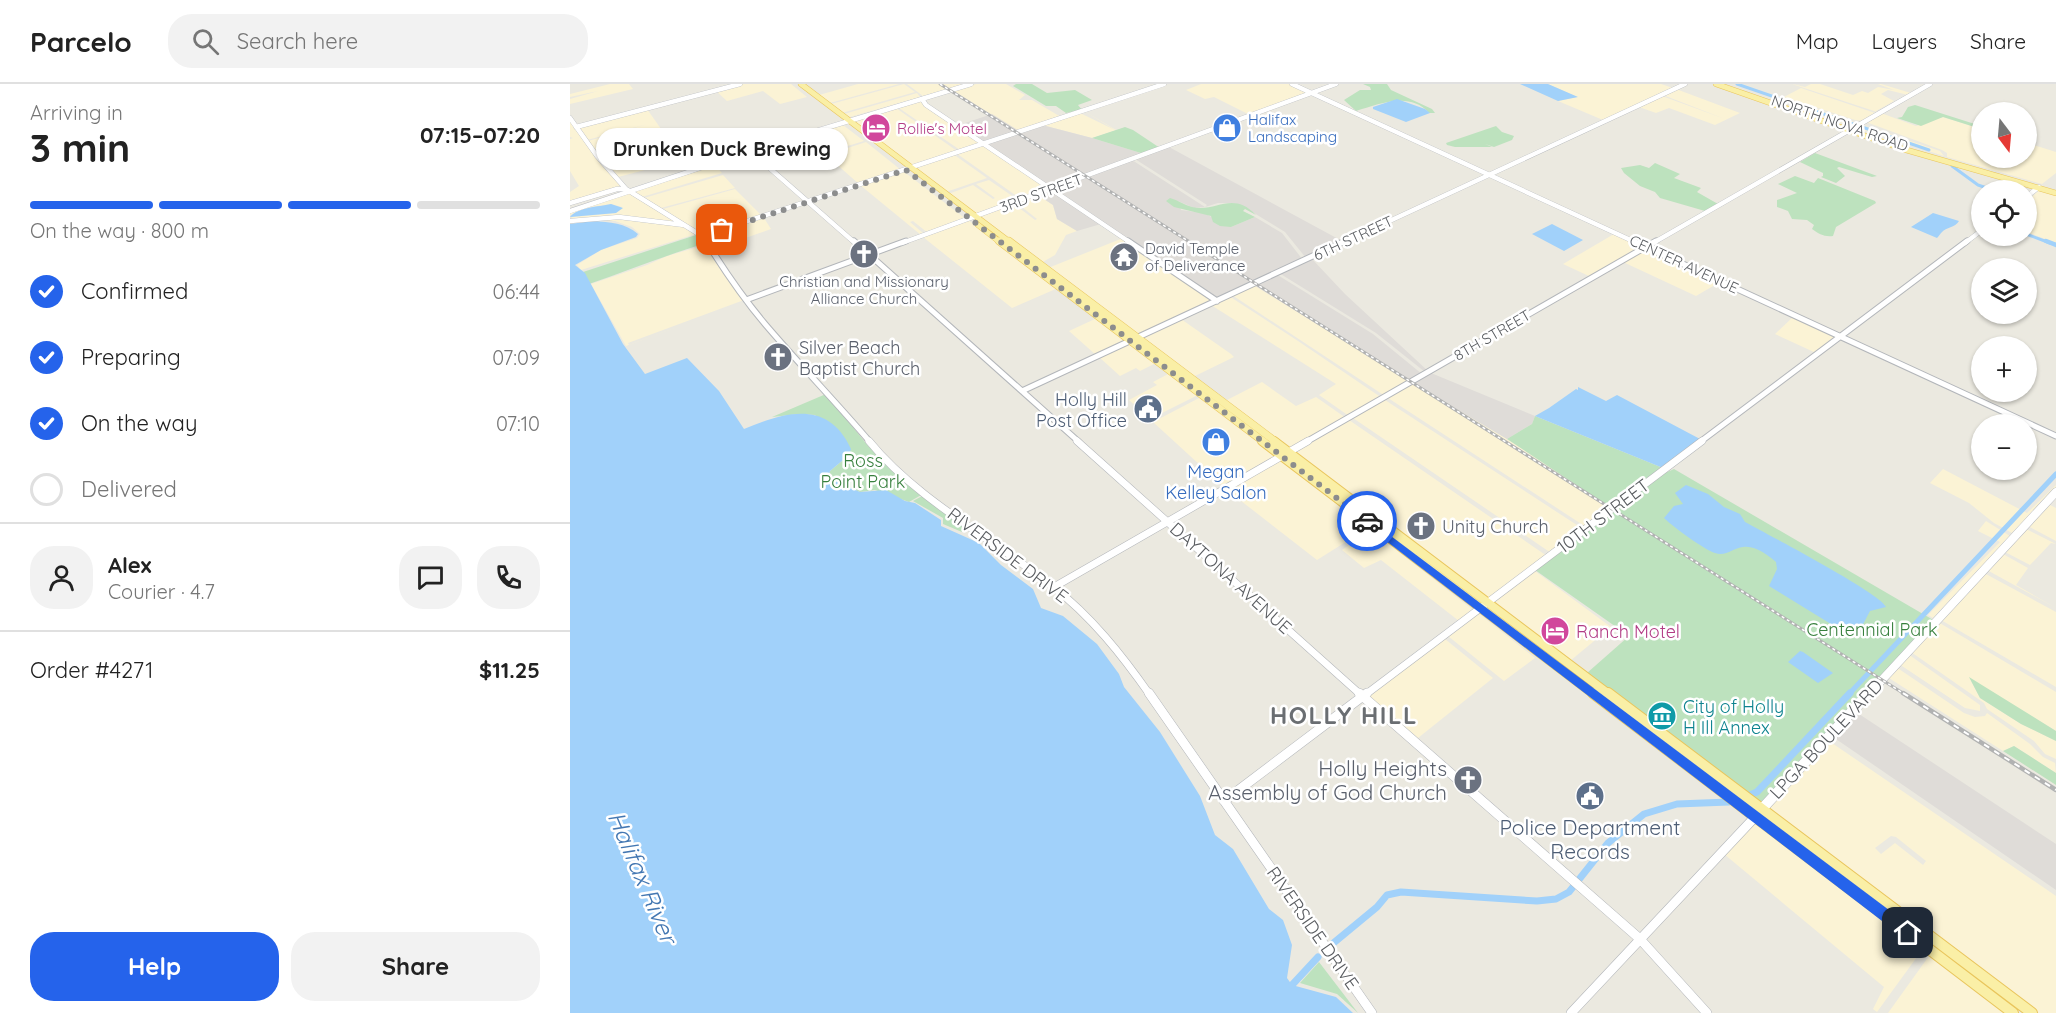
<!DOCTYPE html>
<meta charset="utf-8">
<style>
body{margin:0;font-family:Quicksand,sans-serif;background:#f2f2f2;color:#222;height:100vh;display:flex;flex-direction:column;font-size:22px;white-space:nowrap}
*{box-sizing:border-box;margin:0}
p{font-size:20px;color:#767676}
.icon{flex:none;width:33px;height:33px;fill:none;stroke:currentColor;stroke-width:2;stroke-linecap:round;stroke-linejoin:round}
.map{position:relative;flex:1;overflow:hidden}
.sheet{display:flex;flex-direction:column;background:#fff;width:570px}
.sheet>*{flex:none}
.needle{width:39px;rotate:164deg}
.controls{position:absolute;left:1401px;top:18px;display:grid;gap:12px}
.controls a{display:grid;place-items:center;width:66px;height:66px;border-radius:50%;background:#fff;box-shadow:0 2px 4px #0004;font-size:30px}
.pin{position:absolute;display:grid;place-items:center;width:51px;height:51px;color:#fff;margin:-26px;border-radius:12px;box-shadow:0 3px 9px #0006}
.courier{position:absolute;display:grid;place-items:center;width:60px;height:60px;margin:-30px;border:4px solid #2563eb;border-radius:50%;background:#fff;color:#222;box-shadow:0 2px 8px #0007}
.bubble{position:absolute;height:42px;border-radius:21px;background:#fff;box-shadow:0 2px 4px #0004;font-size:20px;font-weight:800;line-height:42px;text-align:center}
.summary em{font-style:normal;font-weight:800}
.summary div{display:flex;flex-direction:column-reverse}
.summary{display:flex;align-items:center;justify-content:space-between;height:102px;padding:0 30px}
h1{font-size:39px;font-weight:800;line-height:45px}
.bar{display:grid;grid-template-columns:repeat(4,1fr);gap:9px 6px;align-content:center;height:72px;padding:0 30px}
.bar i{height:8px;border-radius:4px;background:#e0e0e0}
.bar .current{background:#2563eb}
.bar p{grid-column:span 4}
.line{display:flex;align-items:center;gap:15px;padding:0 30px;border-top:2px solid #e0e0e0}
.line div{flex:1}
.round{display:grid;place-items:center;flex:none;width:63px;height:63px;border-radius:24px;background:#f2f2f2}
ol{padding:0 30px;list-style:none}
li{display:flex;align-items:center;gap:18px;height:66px}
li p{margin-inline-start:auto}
li .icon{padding:6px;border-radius:50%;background:#2563eb;color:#fff;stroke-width:4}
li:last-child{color:#767676}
li i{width:33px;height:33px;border:3px solid #e0e0e0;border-radius:50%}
.cta{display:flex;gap:12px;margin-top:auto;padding:12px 30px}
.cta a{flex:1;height:69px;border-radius:24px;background:#2563eb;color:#fff;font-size:24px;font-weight:800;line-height:69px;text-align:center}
.cta a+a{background:#f2f2f2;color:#222}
header{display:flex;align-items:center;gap:36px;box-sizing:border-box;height:84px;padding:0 30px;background:#fff;border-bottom:2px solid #e0e0e0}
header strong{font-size:28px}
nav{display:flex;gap:33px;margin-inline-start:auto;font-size:21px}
.search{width:420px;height:54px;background:#f2f2f2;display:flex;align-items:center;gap:15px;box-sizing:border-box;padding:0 21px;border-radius:24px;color:#767676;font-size:22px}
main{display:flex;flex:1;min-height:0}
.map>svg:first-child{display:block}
</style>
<header>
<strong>Parcelo</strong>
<div class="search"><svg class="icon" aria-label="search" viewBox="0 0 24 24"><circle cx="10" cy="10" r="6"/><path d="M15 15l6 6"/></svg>Search here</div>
<nav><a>Map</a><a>Layers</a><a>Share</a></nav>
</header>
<main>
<section class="sheet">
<div class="summary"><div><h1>3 min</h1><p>Arriving in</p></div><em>07:15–07:20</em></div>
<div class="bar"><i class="current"></i><i class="current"></i><i class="current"></i><i></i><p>On the way · 800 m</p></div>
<ol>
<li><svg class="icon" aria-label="check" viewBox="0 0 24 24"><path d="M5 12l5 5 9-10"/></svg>Confirmed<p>06:44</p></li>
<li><svg class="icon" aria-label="check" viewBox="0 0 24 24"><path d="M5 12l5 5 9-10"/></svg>Preparing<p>07:09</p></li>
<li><svg class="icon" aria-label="check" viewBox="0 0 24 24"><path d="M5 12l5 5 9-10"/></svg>On the way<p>07:10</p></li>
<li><i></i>Delivered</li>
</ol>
<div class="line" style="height:108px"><a class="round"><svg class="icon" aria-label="person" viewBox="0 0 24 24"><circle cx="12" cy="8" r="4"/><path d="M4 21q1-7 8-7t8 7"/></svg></a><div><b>Alex</b><p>Courier · 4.7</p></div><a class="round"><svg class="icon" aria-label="chat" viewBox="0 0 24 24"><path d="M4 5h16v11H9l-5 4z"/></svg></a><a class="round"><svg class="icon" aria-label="phone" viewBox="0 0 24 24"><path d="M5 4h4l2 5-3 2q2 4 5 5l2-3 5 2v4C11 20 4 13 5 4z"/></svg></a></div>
<div class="line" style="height:78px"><div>Order #4271</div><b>$11.25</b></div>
<div class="cta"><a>Help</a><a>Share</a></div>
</section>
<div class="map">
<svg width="1486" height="929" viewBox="0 0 1486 929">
<rect width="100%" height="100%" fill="#ebe9e0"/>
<path fill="#fbf3d5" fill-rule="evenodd" d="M40 0H59L63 5 0 20V15L28 7 0 13V10Z
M172 0H221L237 13 210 20 193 7 157 17 146 7Z
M288 0H329L260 19 249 11Z
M334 0 345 8 272 29 261 20Z
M337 0H394L353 12Z
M406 0H436L455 11 449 16H462L491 33 448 47 384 7Z
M631 0H720L739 9 680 31 644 13 635 15 616 6Z
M978 0H1091L1103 4 1033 36 988 17 1007 13Z
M1222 0 1235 3 1241 0H1250L1283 11 1292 7 1298 9 1308 3 1324 6 1308 0H1311L1341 9 1338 11 1318 6 1311 10 1324 17 1306 27 1307 28Z
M1231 4 1305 29 1293 37 1285 36 1214 13Z
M1106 5 1170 29 1145 41 1099 24 1086 29 1069 23 1092 12 1155 35 1093 11Z
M347 9 350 13 280 33 274 30Z
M1213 13 1282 37 1286 41 1283 43 1208 16Z
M351 17 411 59 390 66 329 24Z
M326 24 387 67 342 83 283 37Z
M77 25 96 52 28 70 18 57 78 40 17 56 8 43Z
M514 27 546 46 522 54 472 41 510 29 545 46Z
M1311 29 1346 42 1373 33 1411 45 1412 74H1456L1457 59 1486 68V89L1472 100 1377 73V69L1372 66 1296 38Z
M0 37 25 72 52 102 0 117V108L9 102 0 87V55L3 54 0 53Z
M273 41 294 57 255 69 246 61 231 66 220 56Z
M1290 42 1299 43 1370 67 1374 72 1286 44Z
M217 57 227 67 195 76 184 68Z
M296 58 331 86 289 100 256 71Z
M413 60 480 105 451 115 386 69Z
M59 63 65 74 38 82 29 72Z
M383 70 417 94 376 108 344 84Z
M66 75 75 86 48 93 39 83Z
M144 80 152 89 72 113 62 107Z
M333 87 396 135 358 149 343 137 340 138 354 150 351 151 290 101Z
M153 91 165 104 91 124 74 114Z
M419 96 448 116 407 131 378 110 403 101 423 115 425 114 406 100Z
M165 105 192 132 133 151 93 125Z
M1470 105 1486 110V159L1457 148V118Z
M58 108 110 140 72 134 0 136 2 133 46 129 52 123 41 120 20 123 0 131V129Z
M468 111 483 121 487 135 507 147 496 151 485 171 471 179 409 133 444 120 465 136 467 135 447 119Z
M37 134 61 135 114 142 126 150 11 186 7 181 31 166 67 154 70 150 62 143 45 137 24 136 0 139V138Z
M194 134 201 145 144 165 134 153Z
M398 136 488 204 442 224 353 153Z
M1044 150 1073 163 1021 193 993 180Z
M553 154 644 216 568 252 478 184Z
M135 161 174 216 58 259 59 261 134 233 56 262 21 200 77 181 97 172Z
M1076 165 1150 198 1126 212 1053 178Z
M684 201 839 297 815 312 662 211Z
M659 212 728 257 812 314 779 332 749 311 766 300 641 221Z
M1224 232 1267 253 1246 269 1205 250Z
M527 234 557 257 526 271 499 247Z
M611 235 661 270 664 273 623 293 571 254Z
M560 259 586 279 570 287 566 284 550 292 529 273Z
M600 289 628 311 580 335 559 316 587 301 583 298Z
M692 298 726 322 746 313 776 334 720 366 655 317Z
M843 299 937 355 1041 424 1016 443 818 314Z
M631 313 707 373 654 403 583 338Z
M815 316 1013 445 981 469 783 334Z
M779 336 977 472 918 515 723 368Z
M710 376 798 444 747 476 657 406Z
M1373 385 1457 429 1486 401V403L1442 449 1424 439 1399 419 1360 399Z
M1478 420 1486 424V457L1458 442Z
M1416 437 1440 452 1363 534 1358 531 1430 458 1408 447Z
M1456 445 1486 460 1481 459 1460 481 1435 468Z
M801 446 903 526 889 537 811 476 794 484 772 466Z
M1433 470 1458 484 1446 501 1486 524 1417 486Z
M965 487 1041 543 1000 577 922 518Z
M1414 489 1486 528V603L1371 536Z
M908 529 965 574 934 597 878 552Z
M1368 538 1486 608V647L1400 595 1410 614 1451 640 1486 657V675L1475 670 1464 657 1417 625 1414 619 1341 568Z
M875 555 923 594 848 654 797 612Z
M1338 570 1410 621V627L1395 624 1329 580Z
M1326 583 1394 629 1405 633 1415 632 1417 629 1460 660 1473 673 1485 679 1486 689 1444 662 1433 667 1322 596 1318 593Z
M1259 657 1486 812V929H1469L1198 724ZM1321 752 1326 753 1356 777 1353 781 1325 759 1311 770 1305 764Z
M1184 739 1352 866 1307 928 1303 925 1314 903 1154 770Z
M1359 872 1434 929H1318Z"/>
<path fill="#dfdcd8" d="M422 30 449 47 414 58 389 41Z
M472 41 522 54 574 70 483 104 416 59Z
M599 63 772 157 736 174 715 148 679 126 662 119H648L635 123 637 121 565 75Z
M562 76 635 123 624 124 608 117 611 126 634 129 661 143 685 133 712 149 733 176 645 214 485 105Z
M482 106 531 140 507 147 487 135 483 121 468 111Z
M756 168 743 176 775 210 858 287 855 288 806 249 709 189Z
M706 190 803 250 852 290 839 297 684 201Z
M861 289 965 332 962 340 937 355 843 299Z
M1286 628 1486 760V806L1263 653Z"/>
<path fill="#bde2be" d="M446 0H462L477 9 505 6 522 16 508 21 512 26 496 29 486 22H476L443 2Z
M793 0H817L821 6 862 25 865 29H859C840 7 809 20 786 27L774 16 790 6H801L800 3Z
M1345 21 1411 42V45L1373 33 1351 42 1327 34 1332 33 1338 23Z
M926 42 932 48 944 52 942 56 924 63 915 60 922 63H885L877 61 876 59Z
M555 43 563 46 590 64 574 70 522 54Z
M1245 69 1307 92 1302 93 1269 83 1267 84 1275 92 1266 99 1251 93 1253 92V89L1230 78Z
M1085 79 1110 90 1104 94 1131 104 1127 108 1148 120 1135 127 1090 114 1085 108 1070 102 1054 89 1051 84 1070 81 1079 84Z
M1225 92 1244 99 1248 94 1305 117 1306 119 1266 143 1263 152C1254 153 1249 150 1242 145L1244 141 1237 136 1222 135 1218 127 1207 123V116L1227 109 1208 100Z
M600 114C608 116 614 121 622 123 646 129 662 106 686 131L675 125 673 127 685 133 661 143 650 142 643 138 641 132 604 123 596 117Z
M129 150 137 159C96 171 60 186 19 200L15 191 10 189Z
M256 310 299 363 353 410 339 418 305 406 290 408 270 399 259 390 260 387 279 371 245 331 229 330 202 333Z
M965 332 1093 384 1041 424 937 355 962 340Z
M1104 385 1365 537 1311 596 1307 593 1190 720 1017 589 1059 552 965 486 1095 389Z
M354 411 394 441 392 448 373 440V434L343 417Z
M1399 593 1486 647V657L1451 640 1410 614Z
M1444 662 1486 689V701L1433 667Z
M749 878 788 929 767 910 730 899Z"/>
<path fill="#a1d1fa" d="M950 0H978L1008 13 988 17Z
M827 15 855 25 860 29 836 38 803 25V23Z
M41 120 53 124 46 129 0 133C8 123 28 123 41 120Z
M1363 129 1389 137C1385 144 1376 143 1372 148 1370 150 1369 152 1367 154L1341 143Z
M23 137C40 138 55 139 68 150L66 153 31 166 5 181 15 189 53 260 75 290 117 274 149 307 174 345C215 328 258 315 281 365L279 371 260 387 259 390 270 399 290 408 316 406 335 417 345 419 371 436V442L409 459 431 481 463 505 471 524 493 532 527 560 549 590 554 603 590 648 630 712 645 751 663 765 699 825 713 836 722 861 717 894 722 901 766 913 783 929H0V140Z
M982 140 1013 156 994 167 962 150Z
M1008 303 1036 317 1047 311 1130 355 1093 384 965 332 979 324 1006 305 1008 306Z
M1116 401 1138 410 1154 423 1170 430 1175 438C1195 449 1312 510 1316 523L1300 527 1290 546 1282 548 1269 545 1199 502 1207 485 1206 478C1198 471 1185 461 1173 463 1163 464 1156 473 1145 469 1135 466 1103 443 1094 434L1104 422 1113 420 1105 409Z
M1230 567 1233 568 1263 589 1248 599 1218 578Z"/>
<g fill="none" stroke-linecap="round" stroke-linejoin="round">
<path stroke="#a1d1fa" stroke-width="3" d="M1167 0 1283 40
M1292 43 1359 66
M1382 82 1408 101 1423 106
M1456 118 1460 120 1456 123
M1456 150 1480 159"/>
<path stroke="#a1d1fa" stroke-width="4.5" d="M1476 157 1486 161"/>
<path stroke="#a1d1fa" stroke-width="5" d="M1278 611 1486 390"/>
<path stroke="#a1d1fa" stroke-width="7" d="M1180 711 1187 708 1280 609
M755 866 807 823 817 811 831 808 967 817 986 815 999 808 1038 759 1074 730 1107 720 1159 718
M722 901 748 873"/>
<g stroke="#b3b6ba" stroke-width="5">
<path id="tertiary-far3" d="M722 0 1067 159
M352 15 356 21 561 159
M0 34 27 72 56 105 132 152 137 159
M6 43 170 0
M179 66 285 159
M1456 113 1469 103
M0 119 47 105H56
M0 137 49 133 114 141
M132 152 594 0
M332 159 766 0
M772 159 1115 0
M1083 159 1360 0
M1395 159 1412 146"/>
</g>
<g stroke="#b3b6ba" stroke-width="7">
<path id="tertiary-far2" d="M136 157C154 186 173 214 195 240 229 280 266 318 300 358
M284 157 509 358
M558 157 647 217
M1063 157 1486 352
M176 216 336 157
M452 307 775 157
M736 358 1086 157
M1130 358 1397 157"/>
</g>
<g stroke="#b3b6ba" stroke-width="8">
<path id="tertiary-far1" d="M299 357C346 415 423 455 482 502 521 532 552 571 580 611
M507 357 791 611
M484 503 738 357
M795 611 1132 357"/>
</g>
<g stroke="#b3b6ba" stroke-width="10">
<path id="tertiary" d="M579 609 802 929
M789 609 1070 855 1137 929
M654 717 797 609
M1001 929 1185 733"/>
</g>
<g stroke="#b4b7bc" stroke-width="5">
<path id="secondary-far2" d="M0 127 203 60 401 0"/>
</g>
<g stroke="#b4b7bc" stroke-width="9">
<path id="secondary-far1" d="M1298 611 1486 408"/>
</g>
<g stroke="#b4b7bc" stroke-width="11">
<path id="secondary" d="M1190 727 1299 609"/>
</g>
<g stroke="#e9c55c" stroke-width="6">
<path id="primary-far3" d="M231 0 441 159
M1146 0 1333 65 1486 109
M408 141 431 159"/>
</g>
<g stroke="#e9c55c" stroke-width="8">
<path id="primary-far2" d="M429 157 694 358
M439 157 706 358"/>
</g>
<g stroke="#e9c55c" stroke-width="10">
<path id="primary-far1" d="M692 357 1025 611
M704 357 1040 611"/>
</g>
<g stroke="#e9c55c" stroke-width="12">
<path id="primary" d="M1023 609 1443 929
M1038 609 1462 929"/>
</g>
<use href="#tertiary-far3" stroke="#fff" stroke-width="4.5"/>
<use href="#tertiary-far2" stroke="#fff" stroke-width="5"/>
<use href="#tertiary-far1" stroke="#fff" stroke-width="7"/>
<use href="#tertiary" stroke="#fff" stroke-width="9"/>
<use href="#secondary-far2" stroke="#fff" stroke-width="4.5"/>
<use href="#secondary-far1" stroke="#fff" stroke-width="8"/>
<use href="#secondary" stroke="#fff" stroke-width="10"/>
<use href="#primary-far3" stroke="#faefa6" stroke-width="5"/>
<use href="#primary-far2" stroke="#faefa6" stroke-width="7"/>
<use href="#primary-far1" stroke="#faefa6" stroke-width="8"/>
<use href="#primary" stroke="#faefa6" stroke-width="10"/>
<g stroke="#b1b2b2" stroke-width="3">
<path id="rail-far1" d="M370 0 1336 611"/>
</g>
<g stroke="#b1b2b2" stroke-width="4.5">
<path id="rail" d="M1333 609 1486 706"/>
</g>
<use href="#rail-far1" stroke="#fff" stroke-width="1.5" stroke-dasharray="3" stroke-linecap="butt"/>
<use href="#rail" stroke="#fff" stroke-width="2" stroke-dasharray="6" stroke-linecap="butt"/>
</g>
<path fill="#2563eb" d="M797 434 1343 844 1344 849 1343 853 1338 855 1333 853 794 440V435Z"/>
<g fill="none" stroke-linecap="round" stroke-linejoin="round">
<path stroke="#8c8d8d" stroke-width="6" stroke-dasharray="0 10.8" d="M152 146 336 86 797 437"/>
</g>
<defs>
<g id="hotel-disc" transform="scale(1.5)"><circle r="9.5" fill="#d1479c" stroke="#fff"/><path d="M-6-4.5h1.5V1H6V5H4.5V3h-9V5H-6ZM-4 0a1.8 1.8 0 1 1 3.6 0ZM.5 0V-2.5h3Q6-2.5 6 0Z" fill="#fff"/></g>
<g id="shop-disc" transform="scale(1.5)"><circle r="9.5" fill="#3f7fe0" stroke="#fff"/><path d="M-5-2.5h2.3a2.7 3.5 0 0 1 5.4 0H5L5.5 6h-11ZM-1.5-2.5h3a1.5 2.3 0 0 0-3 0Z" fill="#fff"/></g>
<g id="church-disc" transform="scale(1.5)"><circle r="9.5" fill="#6b7280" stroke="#fff"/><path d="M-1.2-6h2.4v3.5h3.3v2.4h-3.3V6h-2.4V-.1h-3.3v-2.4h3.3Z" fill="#fff"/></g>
<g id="temple-disc" transform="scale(1.5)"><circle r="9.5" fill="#6b7280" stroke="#fff"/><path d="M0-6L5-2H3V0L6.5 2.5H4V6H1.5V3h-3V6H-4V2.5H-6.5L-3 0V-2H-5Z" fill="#fff"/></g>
<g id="civic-disc" transform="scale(1.5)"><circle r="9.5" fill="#5c6f8a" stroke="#fff"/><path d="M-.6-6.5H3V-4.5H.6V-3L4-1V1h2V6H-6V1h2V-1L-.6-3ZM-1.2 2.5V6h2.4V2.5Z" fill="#fff"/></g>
<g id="museum-disc" transform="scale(1.5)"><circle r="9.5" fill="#0f9aa8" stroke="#fff"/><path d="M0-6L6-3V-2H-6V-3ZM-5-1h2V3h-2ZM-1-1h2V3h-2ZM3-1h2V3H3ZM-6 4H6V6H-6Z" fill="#fff"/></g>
</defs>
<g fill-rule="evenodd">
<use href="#hotel-disc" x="306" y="44"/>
<use href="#shop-disc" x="657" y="44"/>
<use href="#church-disc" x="294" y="170"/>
<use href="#temple-disc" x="554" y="173"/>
<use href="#church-disc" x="208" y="273"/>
<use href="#civic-disc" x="578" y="325"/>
<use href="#shop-disc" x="646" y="358"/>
<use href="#church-disc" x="851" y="442"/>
<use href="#hotel-disc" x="985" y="547"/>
<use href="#museum-disc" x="1092" y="632"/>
<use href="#church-disc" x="898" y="696"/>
<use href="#civic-disc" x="1020" y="712"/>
</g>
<g text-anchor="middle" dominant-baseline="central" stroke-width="5" stroke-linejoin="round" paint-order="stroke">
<g font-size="15" fill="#366cbe" stroke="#fff" text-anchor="start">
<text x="678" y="35">Halifax<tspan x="678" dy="17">Landscaping</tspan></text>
</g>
<g font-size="15" fill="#595c60" stroke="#fff">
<text transform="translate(1270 39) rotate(19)">NORTH NOVA ROAD</text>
<text transform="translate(471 109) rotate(-20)">3RD STREET</text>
<text transform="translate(783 154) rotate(-25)">6TH STREET</text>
<text transform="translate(1114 180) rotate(25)">CENTER AVENUE</text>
<text transform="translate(922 251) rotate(-30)">8TH STREET</text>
</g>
<g font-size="15" fill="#b23c85" stroke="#fff" text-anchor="start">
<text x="327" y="44">Rollie's Motel</text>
</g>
<g font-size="15" fill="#5b616d" stroke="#fff" text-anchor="start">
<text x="575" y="164">David Temple<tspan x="575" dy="17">of Deliverance</tspan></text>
<text x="294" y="197" text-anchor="middle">Christian and Missionary<tspan x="294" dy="17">Alliance Church</tspan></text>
</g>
<g font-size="18" fill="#5b616d" stroke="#fff" text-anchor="start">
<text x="229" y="263">Silver Beach<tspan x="229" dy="21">Baptist Church</tspan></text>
<text x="872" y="442">Unity Church</text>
</g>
<g font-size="18" fill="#4e5e75" stroke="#fff" text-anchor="end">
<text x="557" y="315">Holly Hill<tspan x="557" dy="21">Post Office</tspan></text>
</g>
<g font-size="18" fill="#38803e" stroke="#fff">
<text x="293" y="376">Ross<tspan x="293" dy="21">Point Park</tspan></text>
<text x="1302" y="545">Centennial Park</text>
</g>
<g font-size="18" fill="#366cbe" stroke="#fff">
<text x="646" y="387">Megan<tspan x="646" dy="21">Kelley Salon</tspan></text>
</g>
<g font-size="18" fill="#595c60" stroke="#fff">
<text transform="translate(1033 432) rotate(-37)">10TH STREET</text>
<text transform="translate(438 471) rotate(37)">RIVERSIDE DRIVE</text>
<text transform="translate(661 494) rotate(42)">DAYTONA AVENUE</text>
<text transform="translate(1256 655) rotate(-47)">LPGA BOULEVARD</text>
<text transform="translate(743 844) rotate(55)">RIVERSIDE DRIVE</text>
</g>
<g font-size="18" fill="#b23c85" stroke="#fff" text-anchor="start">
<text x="1006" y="547">Ranch Motel</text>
</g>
<g font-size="18" fill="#0d838f" stroke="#fff" text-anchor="start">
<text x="1113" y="622">City of Holly<tspan x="1113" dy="21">H Ill Annex</tspan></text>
</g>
<g font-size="21" fill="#5b616d" stroke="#fff" text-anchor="end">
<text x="877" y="684">Holly Heights<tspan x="877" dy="24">Assembly of God Church</tspan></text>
</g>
<g font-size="21" fill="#4e5e75" stroke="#fff">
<text x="1020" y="743">Police Department<tspan x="1020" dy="24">Records</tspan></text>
</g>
<g font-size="24" font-weight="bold" letter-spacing="1.5" fill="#6a6e72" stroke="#fff">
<text x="774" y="631">HOLLY HILL</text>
</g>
<g font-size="24" font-style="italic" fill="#4377b2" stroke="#fff">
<text transform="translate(73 793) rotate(67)">Halifax River</text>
</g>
</g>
</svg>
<div class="controls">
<a><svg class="needle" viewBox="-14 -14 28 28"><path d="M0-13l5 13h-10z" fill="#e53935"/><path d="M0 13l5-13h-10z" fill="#767676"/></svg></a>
<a><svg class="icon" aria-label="locate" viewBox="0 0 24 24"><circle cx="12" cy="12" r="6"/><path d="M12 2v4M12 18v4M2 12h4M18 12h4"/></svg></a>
<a><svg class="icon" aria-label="layers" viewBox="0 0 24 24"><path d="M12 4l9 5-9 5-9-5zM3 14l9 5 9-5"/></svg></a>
<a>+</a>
<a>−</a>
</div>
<div class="pin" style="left:152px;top:146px;background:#ea580c"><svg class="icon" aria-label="bag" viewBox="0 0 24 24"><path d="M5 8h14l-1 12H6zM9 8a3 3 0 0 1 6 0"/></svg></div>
<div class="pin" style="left:1338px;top:849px;background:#1f2937"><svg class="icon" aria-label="home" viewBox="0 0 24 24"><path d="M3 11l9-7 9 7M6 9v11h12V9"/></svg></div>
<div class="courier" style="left:797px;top:437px"><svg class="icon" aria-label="car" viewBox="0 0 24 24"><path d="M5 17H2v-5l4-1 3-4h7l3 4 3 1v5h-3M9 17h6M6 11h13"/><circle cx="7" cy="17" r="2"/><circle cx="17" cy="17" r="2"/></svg></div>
<div class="bubble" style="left:26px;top:44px;width:252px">Drunken Duck Brewing</div>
</div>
</main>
